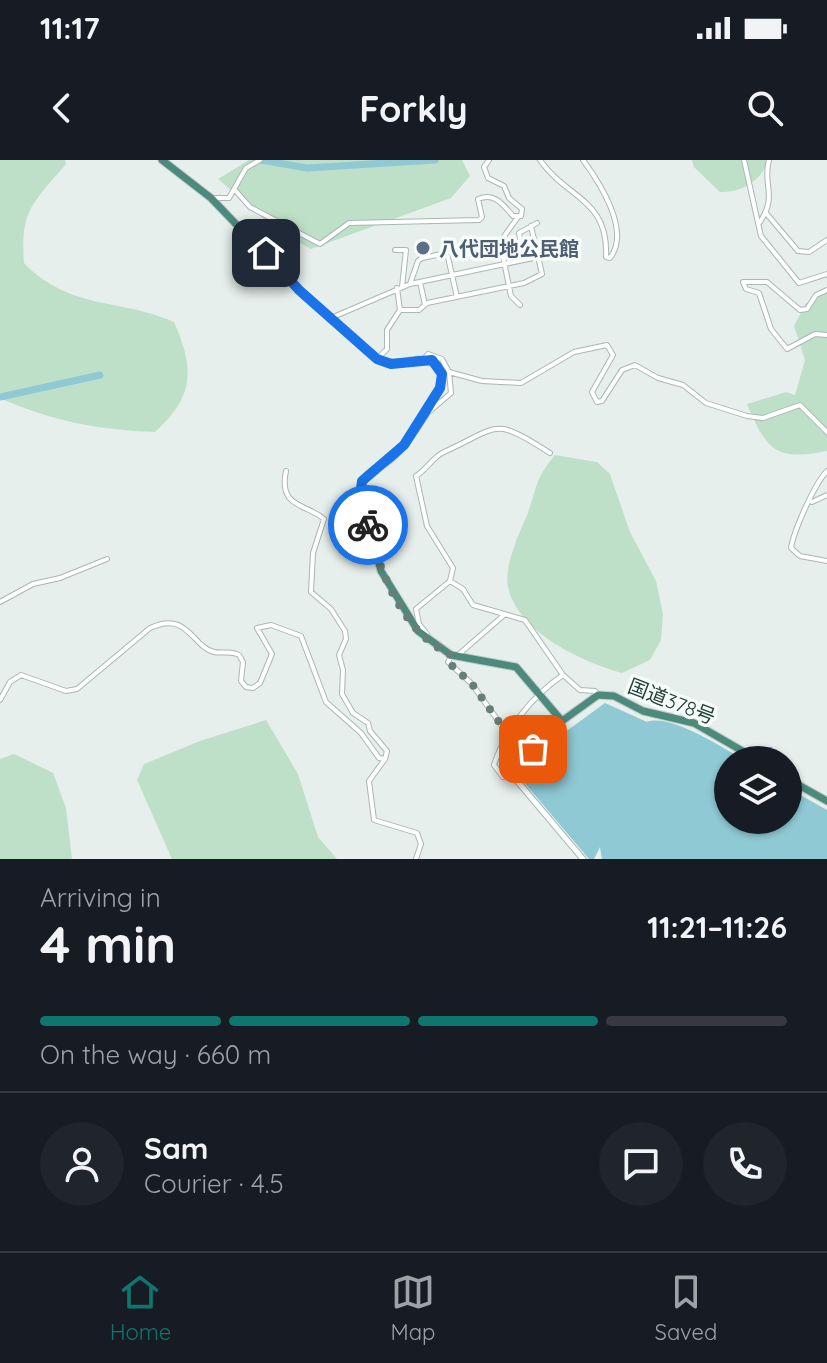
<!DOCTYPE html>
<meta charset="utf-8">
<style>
body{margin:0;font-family:Quicksand,"Noto Sans JP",sans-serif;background:#20242c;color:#f1f3f6;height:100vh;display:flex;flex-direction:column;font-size:30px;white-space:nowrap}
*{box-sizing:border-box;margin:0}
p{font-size:26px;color:#9ea1a6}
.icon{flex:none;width:44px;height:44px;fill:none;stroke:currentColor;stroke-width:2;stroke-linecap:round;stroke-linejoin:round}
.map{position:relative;height:699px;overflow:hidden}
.panel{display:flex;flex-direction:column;background:#171b24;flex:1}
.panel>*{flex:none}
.tools{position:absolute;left:714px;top:586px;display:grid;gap:16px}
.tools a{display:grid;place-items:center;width:88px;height:88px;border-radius:50%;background:#171b24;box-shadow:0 2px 6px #0004;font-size:40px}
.pin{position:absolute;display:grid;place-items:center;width:68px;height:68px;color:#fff;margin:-34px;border-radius:16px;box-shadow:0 4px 12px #0006}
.courier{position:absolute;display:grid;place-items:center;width:80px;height:80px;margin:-40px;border:6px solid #1a73e8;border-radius:50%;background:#fff;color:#222;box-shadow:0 2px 10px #0007}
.head em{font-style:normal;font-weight:800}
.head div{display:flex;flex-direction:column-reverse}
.head{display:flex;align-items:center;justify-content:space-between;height:136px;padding:0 40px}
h1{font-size:52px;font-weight:800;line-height:60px}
.bar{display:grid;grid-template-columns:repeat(4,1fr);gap:12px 8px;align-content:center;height:96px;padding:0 40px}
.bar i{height:10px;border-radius:6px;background:#363941}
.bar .active{background:#0f766e}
.bar p{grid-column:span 4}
.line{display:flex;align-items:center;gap:20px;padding:0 40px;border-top:2px solid #363941}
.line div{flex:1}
.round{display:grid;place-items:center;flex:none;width:84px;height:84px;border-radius:42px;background:#20242c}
.status{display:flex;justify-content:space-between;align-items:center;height:56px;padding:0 40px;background:#171b24;direction:ltr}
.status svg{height:22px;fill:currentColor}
header{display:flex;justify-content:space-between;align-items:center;height:104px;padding:0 40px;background:#171b24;font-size:36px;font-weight:800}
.menu{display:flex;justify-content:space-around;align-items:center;height:112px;border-top:2px solid #363941;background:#171b24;font-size:22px;color:#9ea1a6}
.menu a{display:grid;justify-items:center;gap:4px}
.menu .active{color:#0f766e}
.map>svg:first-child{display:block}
</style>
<div class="status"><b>11:17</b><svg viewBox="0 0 49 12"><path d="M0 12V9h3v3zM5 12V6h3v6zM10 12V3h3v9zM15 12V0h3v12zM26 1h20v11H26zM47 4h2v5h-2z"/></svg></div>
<header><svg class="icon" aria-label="back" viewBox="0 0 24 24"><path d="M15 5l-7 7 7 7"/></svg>Forkly<svg class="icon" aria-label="search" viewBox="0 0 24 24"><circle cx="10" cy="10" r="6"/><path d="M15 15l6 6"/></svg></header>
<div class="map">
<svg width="827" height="699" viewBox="0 0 827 699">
<rect width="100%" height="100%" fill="#e6efeb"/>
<path fill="#bfe0c8" d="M0 0H65L66 4C33 43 20 50 24 103 69 150 120 138 174 162 195 209 194 237 155 272 99 270 51 261 0 238Z
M249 0H462L470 16 451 38 311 89 275 69 218 19Z
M692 0H768C761 22 742 32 720 32L694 7Z
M827 131V291C774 302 766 288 747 244L786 232 795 235 805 200 794 166 806 143Z
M555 295 597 302 610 314 630 372 656 421 663 454 661 480 650 500 622 513C583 502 518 473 508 427 504 405 519 374 527 355 538 326 534 320 555 295Z
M266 560 298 614 318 677 337 699H172L137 620 144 604 200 581Z
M14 594 53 613 66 648 72 699H0V599Z"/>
<path fill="#8ec9d4" d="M605 543 647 562C670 553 723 588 744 600H728V660H788V628L827 650V699H602L600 687 594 699H589L517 614 520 605Z"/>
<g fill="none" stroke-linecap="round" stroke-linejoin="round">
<path stroke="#8ec9d4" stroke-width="7" d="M261 0 307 8 435 0
M0 237 100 215"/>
<g stroke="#a8b8b2" stroke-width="6">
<path id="minor" d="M540 0C567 39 609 39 606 97L610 98C631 71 600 23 583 0
M744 0 761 76 799 123 827 114
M234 29 250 47 320 84 349 63 479 60 482 57 478 39C495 32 503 45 513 56H521L522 49 509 38 504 26 488 18 484 7 489 0
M212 38H229L246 8 260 0
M766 53 798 91 809 92 827 80
M518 57 500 82 511 136 520 145
M760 62C778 35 762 25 769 0
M395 90H406L402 127
M447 93 457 137
M524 99 519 73 537 63
M420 122 425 145
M410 124 418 101 422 98 500 82
M827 130 816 135 807 149 800 150 767 122H743L746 129 759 133 771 169 787 189 815 174 827 175
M400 150H419L427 143 524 123 542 114 531 66
M331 158 410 124 538 97
M377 199 387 189V170L400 150 397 128
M424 199 428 194 442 199 449 212 451 233 430 251
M449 212 482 221 521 223 574 192 607 185 613 195 592 232 597 242 602 241 622 210 635 205 658 218 683 225 706 243 747 256 763 258 800 245 827 272
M827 311C815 323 794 370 791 388L800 396 827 401
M812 342 827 335
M450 421 463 429 473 445 525 460 563 515 580 530 595 531 598 535
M0 442 33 424 60 418 107 399
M427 474 419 464 416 449 450 421 453 408 427 366 416 316C426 310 434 296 444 292 501 266 492 256 550 293
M458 495 504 455
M451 496 448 502 472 524 504 569 533 589
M0 540 10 522 21 515 66 531 77 529 150 468C188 450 192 487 214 492 223 494 230 490 239 495L243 502 241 521 246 527 253 528 260 523 272 494 257 468 271 465 301 476 326 542 361 573 379 598 385 599 387 591 370 571 368 563 353 553 342 534 343 510 339 495 346 479 345 471 331 449 311 432 313 393 324 359C307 344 278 348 286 311
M385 599 369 621 374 660 417 673 421 684 416 699
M503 617 494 605C505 570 532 536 563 515"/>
</g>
<g stroke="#a4bbb3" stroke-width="7">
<path id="secondary" d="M562 561 515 605 513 616 583 699"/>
</g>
<g stroke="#c2cac8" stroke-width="9">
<path id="trunk" d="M162 0 211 38 299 130 377 199C398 211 419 191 438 205 441 212 444 217 441 223 436 241 409 281 396 294 384 307 366 309 360 328L381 411 418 471 451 495 516 507 562 561 598 535 614 536 643 551 694 563 758 600
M788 619 827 641"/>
</g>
<use href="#minor" stroke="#fff" stroke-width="4"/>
<use href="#secondary" stroke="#fff" stroke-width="5"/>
<use href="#trunk" stroke="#4c8a7c" stroke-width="7"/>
</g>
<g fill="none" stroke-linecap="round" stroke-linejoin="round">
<path stroke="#687f78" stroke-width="8" stroke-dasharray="0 14.4" d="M368 365C381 414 402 472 451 495L448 502 472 524 504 569 533 589"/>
<path stroke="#1a73e8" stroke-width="10" d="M266 93 299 130 377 199 391 204 432 200 442 214 440 228 404 285 362 321 360 338 368 365"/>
</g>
<circle fill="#5c6f8a" stroke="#f7fbf9" stroke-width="3" cx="423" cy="88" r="8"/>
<g text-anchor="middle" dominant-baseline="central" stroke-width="7" stroke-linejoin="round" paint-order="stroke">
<g font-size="20" font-weight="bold" fill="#4e5e75" stroke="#f7fbf9" text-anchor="start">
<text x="439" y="88">八代団地公民館</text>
</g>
<g font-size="20" fill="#24423a" stroke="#f7fbf9">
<text transform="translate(672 541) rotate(21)">国道378号</text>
</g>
</g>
</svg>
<div class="tools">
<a><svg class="icon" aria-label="layers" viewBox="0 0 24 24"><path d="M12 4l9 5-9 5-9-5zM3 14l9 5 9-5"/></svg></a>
</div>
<div class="pin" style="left:533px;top:589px;background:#ea580c"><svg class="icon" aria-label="bag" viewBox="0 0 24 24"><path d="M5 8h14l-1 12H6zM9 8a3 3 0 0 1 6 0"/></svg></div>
<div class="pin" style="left:266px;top:93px;background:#1f2937"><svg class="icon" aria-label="home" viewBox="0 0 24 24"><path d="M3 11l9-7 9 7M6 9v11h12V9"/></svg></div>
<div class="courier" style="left:368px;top:365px"><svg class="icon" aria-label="bike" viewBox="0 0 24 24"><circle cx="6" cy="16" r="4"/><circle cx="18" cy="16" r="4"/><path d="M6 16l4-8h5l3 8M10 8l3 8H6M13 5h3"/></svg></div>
</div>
<section class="panel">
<div class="head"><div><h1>4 min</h1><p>Arriving in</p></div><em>11:21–11:26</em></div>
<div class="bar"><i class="active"></i><i class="active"></i><i class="active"></i><i></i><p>On the way · 660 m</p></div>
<div class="line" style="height:144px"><a class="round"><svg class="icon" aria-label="person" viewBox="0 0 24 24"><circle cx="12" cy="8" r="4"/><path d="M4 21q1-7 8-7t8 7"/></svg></a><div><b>Sam</b><p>Courier · 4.5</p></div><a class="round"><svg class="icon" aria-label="chat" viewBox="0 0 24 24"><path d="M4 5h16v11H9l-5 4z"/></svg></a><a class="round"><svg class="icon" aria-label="phone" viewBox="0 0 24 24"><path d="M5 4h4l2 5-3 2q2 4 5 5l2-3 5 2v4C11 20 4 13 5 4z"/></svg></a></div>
</section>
<nav class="menu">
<a class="active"><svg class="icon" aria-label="home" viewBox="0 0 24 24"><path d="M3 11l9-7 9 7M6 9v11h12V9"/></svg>Home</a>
<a><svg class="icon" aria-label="map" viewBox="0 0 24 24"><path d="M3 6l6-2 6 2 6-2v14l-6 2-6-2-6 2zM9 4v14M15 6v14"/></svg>Map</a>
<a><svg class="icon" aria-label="saved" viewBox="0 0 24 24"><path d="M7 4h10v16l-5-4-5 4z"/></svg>Saved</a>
</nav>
